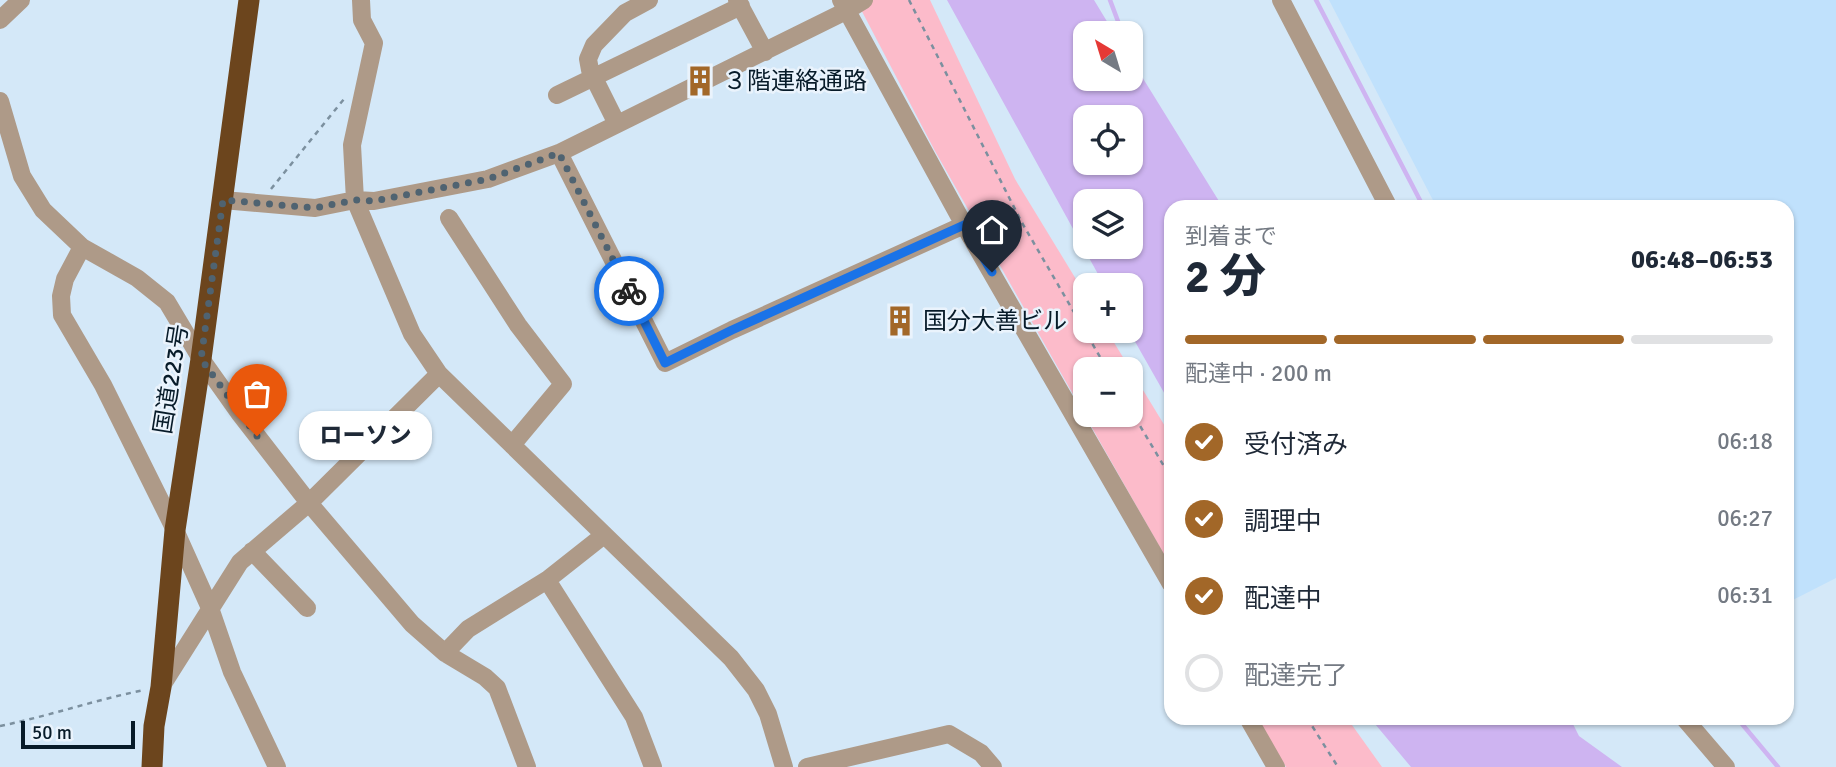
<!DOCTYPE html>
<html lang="ja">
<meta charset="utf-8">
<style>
body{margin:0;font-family:Signika,"Noto Sans JP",sans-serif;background:#f6f6f7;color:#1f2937;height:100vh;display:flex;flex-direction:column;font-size:26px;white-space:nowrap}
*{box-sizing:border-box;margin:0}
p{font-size:23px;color:#747a83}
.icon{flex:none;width:38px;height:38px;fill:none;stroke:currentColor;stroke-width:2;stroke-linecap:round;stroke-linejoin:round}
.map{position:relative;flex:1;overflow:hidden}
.sheet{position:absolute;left:1164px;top:200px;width:630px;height:525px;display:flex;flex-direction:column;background:#fff;border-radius:21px;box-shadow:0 2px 5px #0004}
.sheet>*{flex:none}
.needle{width:46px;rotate:322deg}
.tools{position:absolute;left:1073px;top:21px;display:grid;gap:14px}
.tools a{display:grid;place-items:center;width:70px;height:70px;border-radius:14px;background:#fff;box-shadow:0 2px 5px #0004;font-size:35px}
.scale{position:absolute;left:21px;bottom:18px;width:114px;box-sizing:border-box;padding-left:7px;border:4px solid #071b29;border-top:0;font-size:19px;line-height:24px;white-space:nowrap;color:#071b29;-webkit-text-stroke:5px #eaf3fc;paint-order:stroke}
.pin{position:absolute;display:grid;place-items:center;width:60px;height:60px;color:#fff;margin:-72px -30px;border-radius:50% 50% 50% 0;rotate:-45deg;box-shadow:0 0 7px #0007}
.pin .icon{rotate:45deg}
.courier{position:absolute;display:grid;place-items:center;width:70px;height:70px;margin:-35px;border:5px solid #1a73e8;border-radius:50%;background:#fff;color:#222;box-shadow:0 2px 9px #0007}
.bubble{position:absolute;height:49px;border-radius:21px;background:#fff;box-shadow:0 2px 5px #0004;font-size:23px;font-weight:800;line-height:49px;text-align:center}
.head em{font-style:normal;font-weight:800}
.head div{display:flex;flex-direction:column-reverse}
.head{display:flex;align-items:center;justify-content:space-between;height:119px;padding:0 21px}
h1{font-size:46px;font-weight:800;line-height:52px}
.bar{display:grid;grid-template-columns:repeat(4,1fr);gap:10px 7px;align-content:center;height:84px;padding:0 21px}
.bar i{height:9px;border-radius:5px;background:#e0e1e3}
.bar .current{background:#a26728}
.bar p{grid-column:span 4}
ol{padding:0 21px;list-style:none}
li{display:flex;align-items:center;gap:21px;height:77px}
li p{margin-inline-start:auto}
li .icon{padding:7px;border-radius:50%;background:#a26728;color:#fff;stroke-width:4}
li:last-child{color:#747a83}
li i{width:38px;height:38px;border:4px solid #e0e1e3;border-radius:50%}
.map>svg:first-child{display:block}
</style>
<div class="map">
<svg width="1836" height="767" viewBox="0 0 1836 767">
<rect width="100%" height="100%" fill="#d4e8f8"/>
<path fill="#c0e1fc" d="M1329 0H1836V578L1787 603V206H1436Z"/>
<path fill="#fcbbca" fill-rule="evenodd" d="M856 0H930L1015 179 1085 294V331H1107L1171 436V567L935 151ZM1085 369H1130V415H1085Z
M1257 718H1347L1382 767H1286Z"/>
<path fill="#ceb4f1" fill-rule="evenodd" d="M947 0H1094L1114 33H1085V79H1130L1131 59 1222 206H1171V405L1129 331 1130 285H1104ZM1085 117H1130V163H1085ZM1085 201H1130V247H1085Z
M1370 718H1570L1579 736 1622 767H1411Z"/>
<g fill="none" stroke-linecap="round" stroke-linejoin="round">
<path stroke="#ceb4f1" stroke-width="4.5" d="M1110 0 1119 24 1118 33
M1316 0 1423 206
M1737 718 1778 767"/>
<path stroke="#7c909f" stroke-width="2.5" stroke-dasharray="5 5" stroke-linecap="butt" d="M909 0 1021 221 1107 369
M271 189 344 99
M1130 409 1171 478
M1307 718 1338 767
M0 726C49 716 95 700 144 690"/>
<path stroke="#ae9a88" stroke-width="18" d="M361 0 362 20 374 43 352 145 355 200 412 334 439 374 731 658 756 690 768 714 784 767
M737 0 765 52
M841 0 964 225 1171 584
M1281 0 1388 206
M0 20 21 0
M557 95 741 6
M0 101 22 176 43 210 82 247 137 278 167 302 201 359 240 414 309 503 412 624 445 653 485 677 497 688 527 767
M617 124 590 70 588 59 594 45 625 13 649 0
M559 153 665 363 732 330 964 225
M223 200 315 208 355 200 374 201 488 179 559 153 846 11 864 0
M449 218 518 325 563 384 512 445
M82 247 65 279 61 296 62 315 103 385 175 530 210 608 232 672 277 767
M252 551 307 608
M547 580 634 717 653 767
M445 653 468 629 547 580 604 535
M161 687 240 562 309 503 439 374
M1248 718 1276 767
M1684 718 1726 767
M807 767 949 734 981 753 993 767"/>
<path stroke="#6c451d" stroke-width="21" d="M152 767 154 726 161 687 175 530 201 359 249 0"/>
</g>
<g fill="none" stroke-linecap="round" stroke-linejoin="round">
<path stroke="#4f6371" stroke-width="7" stroke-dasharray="0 12.6" d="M257 436 201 359 223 200 315 208 355 200 374 201 488 179 559 153 629 291"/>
<path stroke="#1a73e8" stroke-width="9" d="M629 291 665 363 732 330 964 225 992 272"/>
</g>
<defs>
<g id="building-bare" transform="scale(2.415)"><path d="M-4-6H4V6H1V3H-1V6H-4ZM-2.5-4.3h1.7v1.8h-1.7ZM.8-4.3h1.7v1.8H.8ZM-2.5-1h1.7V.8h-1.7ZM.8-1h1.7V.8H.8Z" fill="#a26728" stroke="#eaf3fc" stroke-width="2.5" paint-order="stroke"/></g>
</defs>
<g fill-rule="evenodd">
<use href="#building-bare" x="700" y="81"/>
<use href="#building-bare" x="900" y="321"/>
</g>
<g text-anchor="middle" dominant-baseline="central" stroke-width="5" stroke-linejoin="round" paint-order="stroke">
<g font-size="24" fill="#071b29" stroke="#eaf3fc" text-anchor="start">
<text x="723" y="81">３階連絡通路</text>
<text x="923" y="321">国分大善ビル</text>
</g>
<g font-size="24" fill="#071b29" stroke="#eaf3fc">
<text transform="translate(171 379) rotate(-81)">国道223号</text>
</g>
</g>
</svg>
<div class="tools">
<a><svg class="needle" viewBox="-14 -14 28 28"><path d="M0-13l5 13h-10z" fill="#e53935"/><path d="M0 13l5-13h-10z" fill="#747a83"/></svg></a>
<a><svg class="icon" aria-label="locate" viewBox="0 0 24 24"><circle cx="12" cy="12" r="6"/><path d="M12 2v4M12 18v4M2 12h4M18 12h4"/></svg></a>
<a><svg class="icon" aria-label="layers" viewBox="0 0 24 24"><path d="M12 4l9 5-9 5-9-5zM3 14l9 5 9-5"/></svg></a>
<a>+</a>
<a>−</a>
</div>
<div class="scale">50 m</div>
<div class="pin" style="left:257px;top:436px;background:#ea580c"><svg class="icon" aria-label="bag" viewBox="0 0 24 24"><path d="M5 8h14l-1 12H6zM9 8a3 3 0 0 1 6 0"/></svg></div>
<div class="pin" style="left:992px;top:272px;background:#1f2937"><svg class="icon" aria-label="home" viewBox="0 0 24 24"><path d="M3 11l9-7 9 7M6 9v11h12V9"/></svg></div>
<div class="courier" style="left:629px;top:291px"><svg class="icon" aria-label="bike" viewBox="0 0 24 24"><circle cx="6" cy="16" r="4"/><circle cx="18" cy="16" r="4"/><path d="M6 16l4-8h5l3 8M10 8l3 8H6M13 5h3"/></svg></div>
<div class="bubble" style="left:299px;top:411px;width:133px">ローソン</div>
<section class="sheet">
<div class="head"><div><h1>2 分</h1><p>到着まで</p></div><em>06:48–06:53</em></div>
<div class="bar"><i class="current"></i><i class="current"></i><i class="current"></i><i></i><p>配達中 · 200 m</p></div>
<ol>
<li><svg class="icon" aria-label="check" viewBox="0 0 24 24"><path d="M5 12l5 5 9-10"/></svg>受付済み<p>06:18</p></li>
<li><svg class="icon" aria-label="check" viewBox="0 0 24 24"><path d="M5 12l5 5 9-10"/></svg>調理中<p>06:27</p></li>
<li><svg class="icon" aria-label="check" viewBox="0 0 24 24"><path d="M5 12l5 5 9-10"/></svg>配達中<p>06:31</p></li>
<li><i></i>配達完了</li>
</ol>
</section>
</div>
